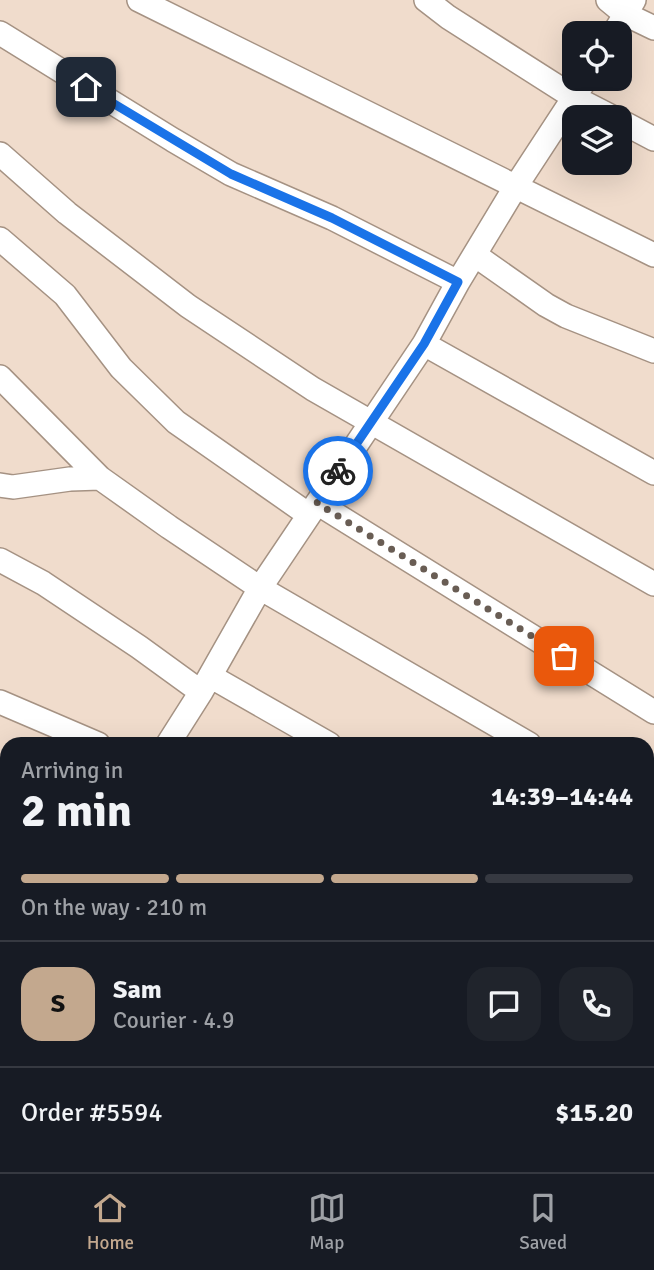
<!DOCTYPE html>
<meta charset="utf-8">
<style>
body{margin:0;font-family:Signika,sans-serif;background:#20242c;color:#f1f3f6;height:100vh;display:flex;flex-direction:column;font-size:26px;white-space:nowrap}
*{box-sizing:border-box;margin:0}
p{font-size:23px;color:#9ea1a6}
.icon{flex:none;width:38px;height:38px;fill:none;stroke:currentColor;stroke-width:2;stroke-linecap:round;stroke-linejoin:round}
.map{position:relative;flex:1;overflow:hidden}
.drawer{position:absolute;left:0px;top:737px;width:654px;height:436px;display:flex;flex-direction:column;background:#171b24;border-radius:21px 21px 0 0;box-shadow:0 7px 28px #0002}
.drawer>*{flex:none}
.fabs{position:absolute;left:562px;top:21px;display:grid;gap:14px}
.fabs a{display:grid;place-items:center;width:70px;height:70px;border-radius:14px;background:#171b24;box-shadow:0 7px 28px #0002;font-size:35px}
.pin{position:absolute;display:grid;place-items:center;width:60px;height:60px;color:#fff;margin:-30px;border-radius:14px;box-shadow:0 4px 10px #0006}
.courier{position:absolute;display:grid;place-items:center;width:70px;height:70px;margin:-35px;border:5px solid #1a73e8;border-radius:50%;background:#fff;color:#222;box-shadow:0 2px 9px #0007}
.head em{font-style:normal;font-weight:700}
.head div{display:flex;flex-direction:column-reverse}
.head{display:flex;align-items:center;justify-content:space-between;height:119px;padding:0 21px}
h1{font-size:46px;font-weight:700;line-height:52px}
.bar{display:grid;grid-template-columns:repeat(4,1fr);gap:10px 7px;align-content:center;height:84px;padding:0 21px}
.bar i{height:9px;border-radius:5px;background:#363941}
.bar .active{background:#c3a88e}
.bar p{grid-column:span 4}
.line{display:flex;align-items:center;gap:18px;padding:0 21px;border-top:2px solid #363941}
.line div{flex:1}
.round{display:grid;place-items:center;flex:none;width:74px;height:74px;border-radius:21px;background:#20242c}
.tabs{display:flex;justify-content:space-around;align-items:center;height:98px;border-top:2px solid #363941;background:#171b24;font-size:19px;color:#9ea1a6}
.tabs a{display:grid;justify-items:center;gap:4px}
.tabs .active{color:#c3a88e}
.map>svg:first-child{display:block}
</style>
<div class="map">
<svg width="654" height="1172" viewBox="0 0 654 1172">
<rect width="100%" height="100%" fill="#f0dccc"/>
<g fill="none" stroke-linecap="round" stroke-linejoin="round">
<g stroke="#a59283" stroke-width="26">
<path id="minor" d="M139 0 654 255
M426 0 448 17 575 98 612 117
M608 0 625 14 654 28
M0 33 173 140 231 174 332 218 458 282
M614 33 634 0
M620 121 654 139
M0 154 67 213 188 306 313 389 654 584
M0 239 65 295 121 368 176 422 309 515
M475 255 546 305 566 316 654 351
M424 344 654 473
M0 377 100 478 169 527 260 588 529 744
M0 485 13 487 70 479 100 478
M317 503 654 712
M0 560 43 583 139 647 201 692
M210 676 329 744
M0 702 98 744
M168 744 201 692 260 588 424 344 458 282 516 186 586 79
M0 808 7 812
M648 830 654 820
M648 864 654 870
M0 933 7 936
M0 992 7 982
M648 1041 654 1046
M585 1166 594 1172
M121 1172 130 1166
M444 1172 449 1166"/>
</g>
<use href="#minor" stroke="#fff" stroke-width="23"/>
</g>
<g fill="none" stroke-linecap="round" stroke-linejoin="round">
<path stroke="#695d54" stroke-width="7" stroke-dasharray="0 12.6" d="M338 471 317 503 564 656"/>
<path stroke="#1a73e8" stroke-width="9" d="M86 87 231 174 332 218 458 282 424 344 338 471"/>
</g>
</svg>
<div class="fabs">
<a><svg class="icon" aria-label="locate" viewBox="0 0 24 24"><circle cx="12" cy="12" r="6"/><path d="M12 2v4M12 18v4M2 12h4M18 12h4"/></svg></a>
<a><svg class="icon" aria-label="layers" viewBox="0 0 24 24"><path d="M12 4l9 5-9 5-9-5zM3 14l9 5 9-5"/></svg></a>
</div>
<div class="pin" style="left:564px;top:656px;background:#ea580c"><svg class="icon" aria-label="bag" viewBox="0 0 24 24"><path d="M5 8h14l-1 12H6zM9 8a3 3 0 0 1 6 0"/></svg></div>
<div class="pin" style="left:86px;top:87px;background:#1f2937"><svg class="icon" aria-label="home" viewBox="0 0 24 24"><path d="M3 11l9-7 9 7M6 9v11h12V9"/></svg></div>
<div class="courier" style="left:338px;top:471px"><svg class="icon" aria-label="bike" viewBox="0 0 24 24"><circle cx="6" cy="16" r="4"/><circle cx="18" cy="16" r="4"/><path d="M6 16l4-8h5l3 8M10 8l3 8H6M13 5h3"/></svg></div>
<section class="drawer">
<div class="head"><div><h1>2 min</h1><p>Arriving in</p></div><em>14:39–14:44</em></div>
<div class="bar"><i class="active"></i><i class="active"></i><i class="active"></i><i></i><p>On the way · 210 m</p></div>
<div class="line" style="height:126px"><b class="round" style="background:#c3a88e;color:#111">S</b><div><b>Sam</b><p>Courier · 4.9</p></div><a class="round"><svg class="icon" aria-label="chat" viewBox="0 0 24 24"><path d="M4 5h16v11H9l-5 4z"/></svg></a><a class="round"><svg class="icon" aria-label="phone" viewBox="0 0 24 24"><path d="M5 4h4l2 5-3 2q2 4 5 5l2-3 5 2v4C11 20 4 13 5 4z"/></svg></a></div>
<div class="line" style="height:91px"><div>Order #5594</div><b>$15.20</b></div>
</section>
</div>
<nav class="tabs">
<a class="active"><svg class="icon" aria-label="home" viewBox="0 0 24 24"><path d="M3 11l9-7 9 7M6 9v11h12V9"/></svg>Home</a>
<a><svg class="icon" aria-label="map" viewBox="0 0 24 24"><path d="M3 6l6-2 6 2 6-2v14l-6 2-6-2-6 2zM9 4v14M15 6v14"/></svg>Map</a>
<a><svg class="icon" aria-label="saved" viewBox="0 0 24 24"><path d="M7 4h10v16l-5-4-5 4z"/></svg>Saved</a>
</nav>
